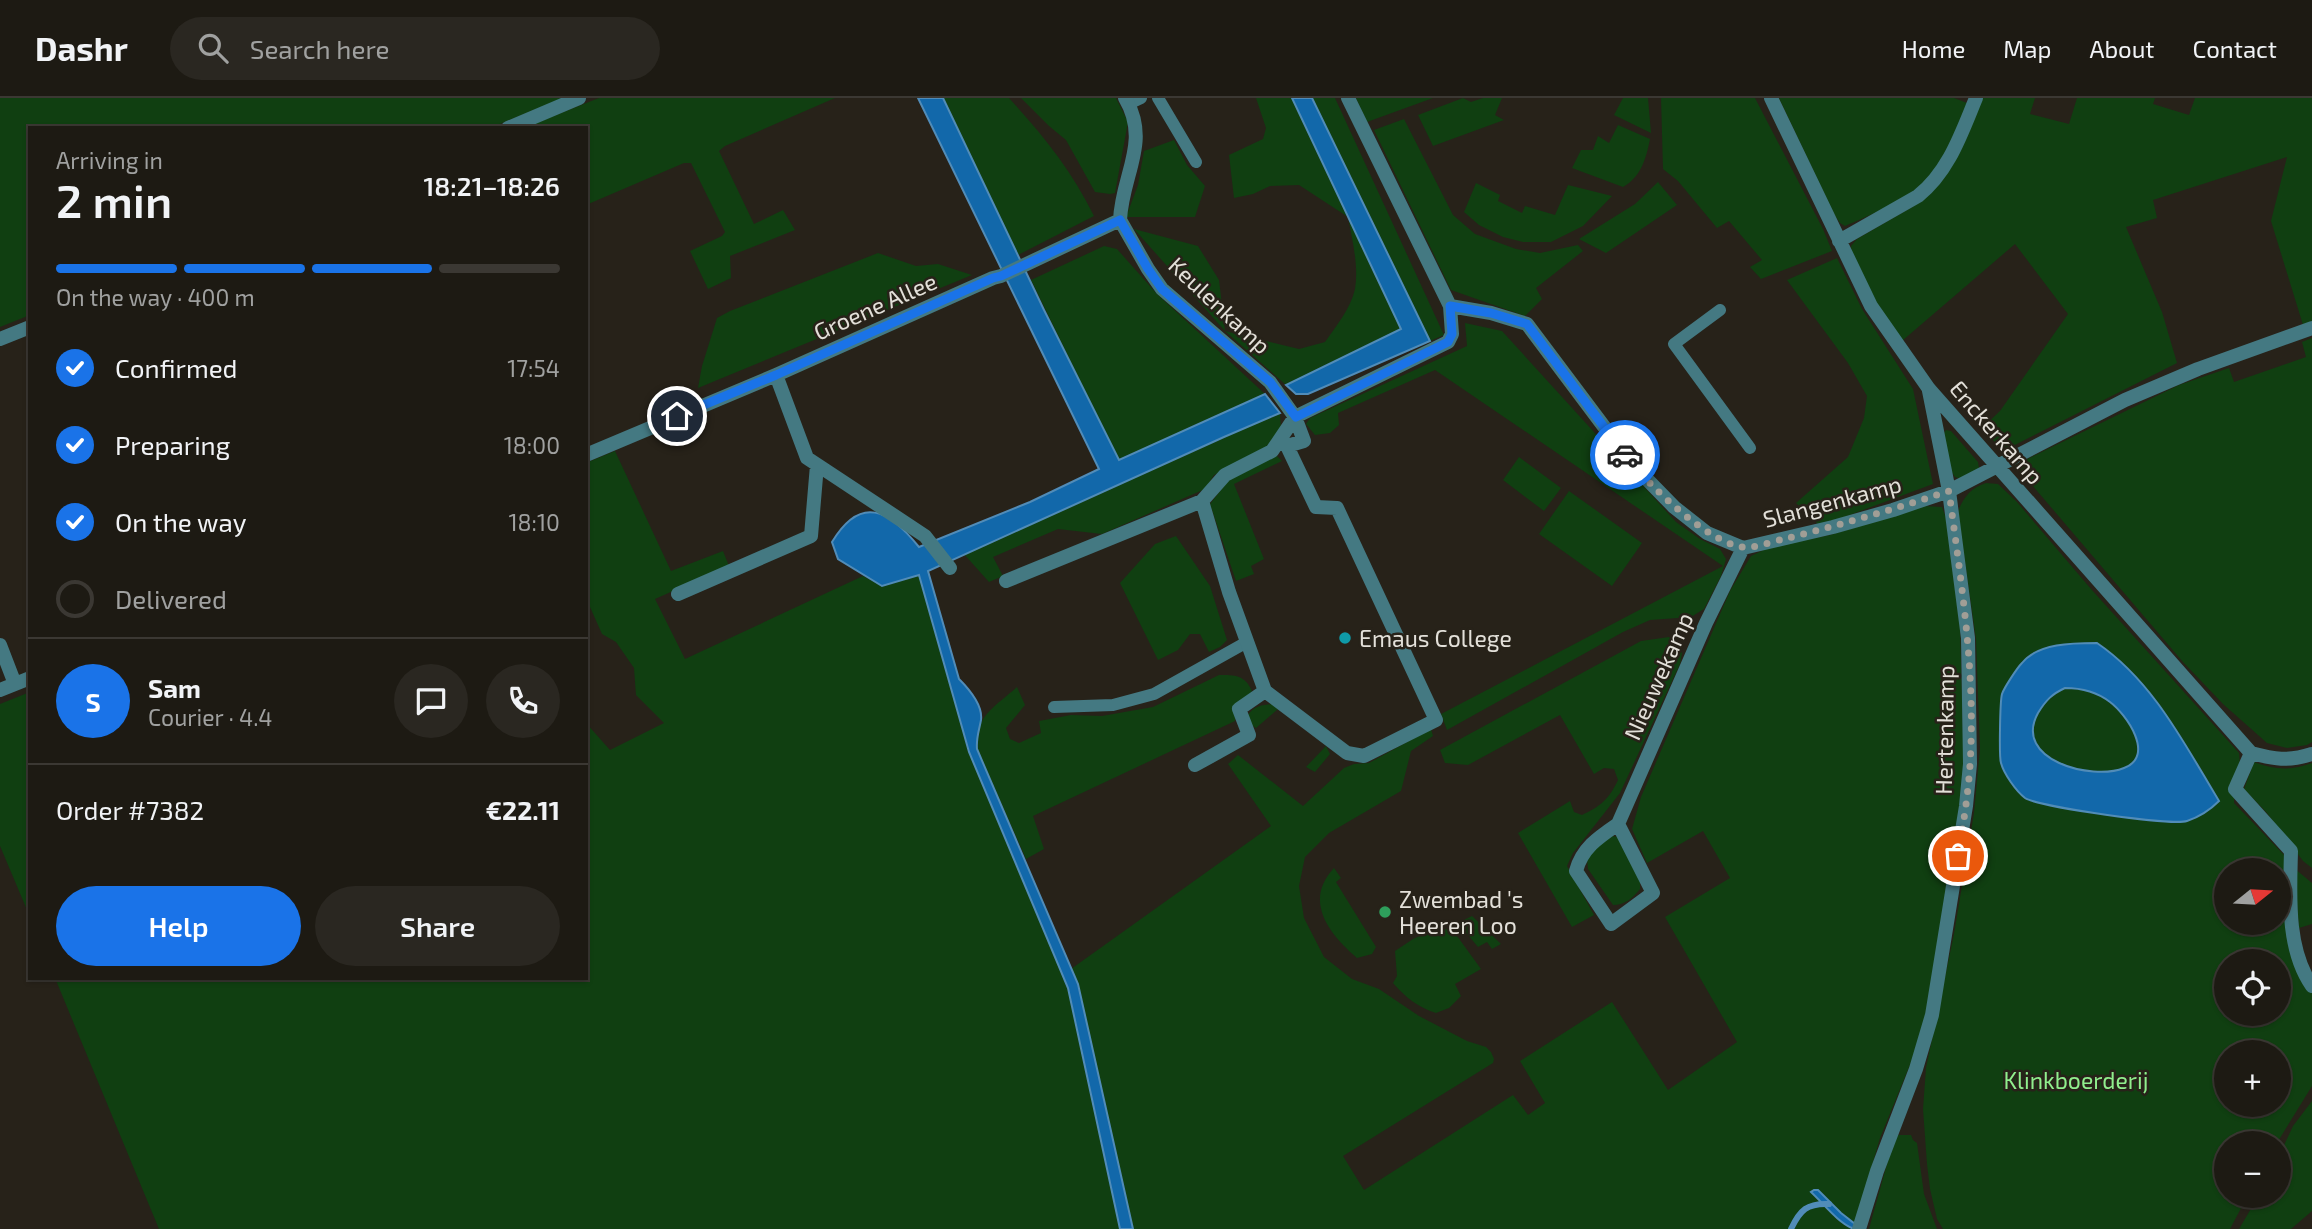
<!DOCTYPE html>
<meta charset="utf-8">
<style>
body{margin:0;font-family:"Exo 2",sans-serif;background:#2a2721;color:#f1f3f6;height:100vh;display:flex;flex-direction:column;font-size:26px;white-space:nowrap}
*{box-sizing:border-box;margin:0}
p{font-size:23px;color:#a0a1a0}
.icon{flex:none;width:38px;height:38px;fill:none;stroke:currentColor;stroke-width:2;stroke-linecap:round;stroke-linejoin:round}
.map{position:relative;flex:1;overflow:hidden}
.sheet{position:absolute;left:28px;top:28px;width:560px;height:854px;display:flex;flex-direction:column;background:#1d1a13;border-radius:0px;box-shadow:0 2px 5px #0004,0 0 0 2px #3b3833}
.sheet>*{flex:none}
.needle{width:46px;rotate:72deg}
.tools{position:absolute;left:2214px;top:760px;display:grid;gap:14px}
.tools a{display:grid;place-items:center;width:77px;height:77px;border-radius:50%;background:#1d1a13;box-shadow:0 2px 5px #0004,0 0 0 2px #3b3833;font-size:35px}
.pin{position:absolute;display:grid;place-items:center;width:60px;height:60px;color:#fff;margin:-30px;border:4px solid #fff;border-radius:50%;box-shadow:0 2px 7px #0007}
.courier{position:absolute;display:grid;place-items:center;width:70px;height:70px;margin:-35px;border:5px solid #1a73e8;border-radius:50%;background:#fff;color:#222;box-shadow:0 2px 9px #0007}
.summary em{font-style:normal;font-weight:600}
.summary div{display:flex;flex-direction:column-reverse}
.summary{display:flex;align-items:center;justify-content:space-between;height:119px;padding:0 28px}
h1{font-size:46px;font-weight:600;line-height:52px}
.bar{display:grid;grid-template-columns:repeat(4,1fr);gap:10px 7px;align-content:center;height:84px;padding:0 28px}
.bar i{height:9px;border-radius:5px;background:#3b3833}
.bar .current{background:#1a73e8}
.bar p{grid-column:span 4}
.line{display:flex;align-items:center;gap:18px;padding:0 28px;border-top:2px solid #3b3833}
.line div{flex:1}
.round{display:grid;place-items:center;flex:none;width:74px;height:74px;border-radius:37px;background:#2a2721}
ol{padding:0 28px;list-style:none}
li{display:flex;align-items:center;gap:21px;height:77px}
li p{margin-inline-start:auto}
li .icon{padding:7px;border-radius:50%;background:#1a73e8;color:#fff;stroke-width:4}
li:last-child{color:#a0a1a0}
li i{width:38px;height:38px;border:4px solid #3b3833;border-radius:50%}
.button{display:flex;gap:14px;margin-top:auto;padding:14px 28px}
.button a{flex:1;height:80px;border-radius:42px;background:#1a73e8;color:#fff;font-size:28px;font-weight:600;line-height:80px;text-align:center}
.button a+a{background:#2a2721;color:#f1f3f6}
header{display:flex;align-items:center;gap:42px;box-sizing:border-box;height:98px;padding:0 35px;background:#1d1a13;border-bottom:2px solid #3b3833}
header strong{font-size:33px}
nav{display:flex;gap:38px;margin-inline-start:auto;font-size:24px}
.search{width:490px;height:63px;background:#2a2721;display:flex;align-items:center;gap:18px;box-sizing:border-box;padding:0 24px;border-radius:38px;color:#a0a1a0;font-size:26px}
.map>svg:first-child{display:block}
</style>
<header>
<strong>Dashr</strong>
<div class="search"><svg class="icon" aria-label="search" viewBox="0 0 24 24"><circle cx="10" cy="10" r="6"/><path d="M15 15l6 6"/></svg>Search here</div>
<nav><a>Home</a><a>Map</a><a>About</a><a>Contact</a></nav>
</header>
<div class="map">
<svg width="2312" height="1131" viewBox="0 0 2312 1131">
<rect width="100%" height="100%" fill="#272219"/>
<path fill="#103f11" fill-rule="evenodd" d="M0 0H563L490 30H30V217L0 229Z
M599 0H835L725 48 719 53 754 126 783 112 795 132 730 158 731 180 708 191 690 153 722 138 725 134 691 65H684L586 107V30H523Z
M943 0H1009C1043 37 1072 73 1094 118L1018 157Z
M1021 0H1116L1128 24 1115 95 1110 96 1095 94 1066 42 1049 28Z
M1256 0H1292L1401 231 1286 287 1225 233 1134 131 1198 148 1219 182 1225 233 1299 251 1325 244C1336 228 1351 210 1355 191 1359 168 1352 141 1348 119L1299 87 1270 88 1253 96 1234 100 1229 57 1263 41 1266 30Z
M1312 0H1335L1444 237 1430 243Z
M1356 0H1433L1367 24Z
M1463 0 1471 4 1483 0H1502L1495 17 1504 22 1433 48 1418 17Z
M1623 0H1648L1651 35 1614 17Z
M1661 0H1755L1823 131 1832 153 1761 181 1750 169 1762 162 1729 123 1717 130 1678 83 1663 71Z
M1779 0H1954L1967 5C1956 32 1946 61 1926 83 1910 101 1868 118 1845 128L1840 125 1834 116Z
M1981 0H2035L2030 16 2069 26 2077 0H2155L2153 6 2189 17 2195 0H2312V223L2303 227 2271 123 2287 59 2153 102 2157 120 2126 129 2162 214 2177 265 2003 353 1982 330 2000 313 2068 216 2015 146 1902 243 1877 206 1852 156 1851 148 1857 141 1914 108Z
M1404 21 1453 117 1475 136 1516 151 1540 155 1578 147 1583 153 1536 190 1542 201 1525 218 1451 192 1374 32Z
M1618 27 1650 41C1646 61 1641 79 1623 89L1572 70 1581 52H1593L1598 38 1609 45Z
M1174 42 1187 67 1205 88 1195 119H1126L1138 87 1144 53Z
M1658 84 1677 107 1606 155 1579 141 1635 106Z
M1476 85 1500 97 1498 103 1522 115 1525 108 1555 117 1568 87 1612 98 1583 128 1551 144H1523L1503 139 1479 127 1464 114Z
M1104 148 1117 151 1157 196 1265 296 1119 363 1031 182Z
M878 155 916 168 938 166 972 177 698 290 702 268 717 220 730 213Z
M1837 160 1862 211 1913 291 1933 386 1820 428 1796 405 1848 359 1864 320 1867 298 1848 265 1787 182Z
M1465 225 1502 233 1676 424 1700 441 1720 451 1726 461 1721 478 1704 511 1691 519 1650 522 1623 534 1447 632 1441 616 1723 468 1435 272 1338 315 1339 327 1330 335 1315 337 1306 326 1310 320 1467 248Z
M2312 240V644L2307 647 2287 650 2267 645 2223 606 2183 564 2015 367 2179 287 2229 270 2234 284 2306 259 2302 244Z
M1280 315 1281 331 1265 350 1214 377 1205 391 1102 436 1058 431 993 459 1003 478 989 484 963 455Z
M1946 332 1951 333 1978 364 1979 370 1962 381 1955 379 1951 373 1943 336Z
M615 353 671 473 723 453 729 468 655 501 685 561 863 478 882 488 919 476 969 654 1068 890 1120 1131H159L55 880H586V625L610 652 664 625 636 597 634 570 616 544 602 536 586 500V365Z
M1277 358 1282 363 1234 386 1264 461 1251 468 1254 476 1236 483 1210 406 1231 379Z
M1519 359 1561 390 1544 413 1503 382Z
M1986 385 1998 386 2017 404 2091 491 2239 655 2240 667 2235 676 2234 705 2285 758 2288 839 2312 894V988L2277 1045H2226V1097H2248L2230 1131H1943L1937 1121 1930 1091 1927 1066 1923 1011 1926 970 1954 836 1974 715 1980 651 1976 541 1958 414C1963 399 1971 390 1986 385ZM2226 772H2278V824H2226ZM2226 863H2278V915H2226ZM2226 954H2278V1006H2226Z
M1569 393 1642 445 1612 488 1539 436Z
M1923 408 1942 409 1946 420 1960 529 1964 672 1959 726 1925 930 1880 1040 1855 1126 1841 1115 1826 1099 1838 1120 1851 1131H1133L1078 886 1071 871 1271 728 1228 666 1238 657 1303 708 1344 670 1354 666 1369 665 1431 631 1433 638 1411 653 1401 693 1329 735 1305 759 1299 788 1304 820 1324 859 1352 881 1379 891 1419 918 1467 943 1486 949 1491 954 1494 961 1493 965 1343 1058 1364 1092 1513 997 1528 1017 1545 1005 1520 963 1612 904 1668 992 1737 944 1665 819 1730 780 1703 733 1647 765 1632 731 1641 699 1730 493 1751 458 1770 449 1830 437Z
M1176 438 1210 488 1227 542 1220 549 1209 554 1200 536H1190L1178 552 1158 562 1120 485 1155 446Z
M1669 539 1682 555 1680 566 1620 695 1573 755 1567 768 1594 817 1572 829 1518 735 1570 703 1574 714 1582 717C1601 708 1609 701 1618 682L1614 671 1604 670 1594 676 1560 617 1468 667 1445 665 1440 652 1641 543Z
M1219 577C1235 577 1245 577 1252 593L1235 616V623L1033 718 1044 751 1026 761 977 651C974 618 995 609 1017 589L1025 607 1006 630 1010 641 1019 645 1041 635 1039 623 1071 617 1102 618 1153 609Z
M30 594V819L0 748V606Z
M1272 606 1278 611 1256 630 1250 626 1247 618C1254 608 1261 607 1272 606Z
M1326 648 1330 656 1315 674 1306 669Z
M2254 664C2274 672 2291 673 2312 665V770L2303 763 2267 715 2244 691Z
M1612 738 1618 739 1640 782V791C1633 800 1625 807 1613 807L1588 771 1587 761 1601 743Z
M1334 770 1341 780 1336 784 1376 849 1372 856 1357 860C1329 836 1303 803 1334 770Z
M2294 770 2312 785V826L2299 830Z
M1472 818 1501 846 1492 851 1487 844 1478 849 1458 825Z
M1435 831H1452L1481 871 1455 886 1461 898 1449 910 1436 915C1418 909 1407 901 1393 885L1397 878 1395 853 1413 841Z
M2312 1003V1113L2291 1131H2239L2259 1097H2278L2279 1058 2293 1028Z
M1895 1037H1911L1913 1042 1917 1045 1924 1096 1937 1131H1869Z"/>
<path fill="#1268aa" stroke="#518cb8" stroke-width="2" fill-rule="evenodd" d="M918 0H943L1044 212 1119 362 1265 296 1280 315 1224 339 928 473 959 581C969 591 983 607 981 622 979 633 976 640 977 651L1078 886 1133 1131H1120L1068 890 969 654 919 477 882 488 838 461 832 444C861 396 889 412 919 449L1030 404 1099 371Z
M1292 0H1312L1430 243 1308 296H1296L1286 287 1401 231Z
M2097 545C2153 583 2185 647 2219 703 2210 712 2199 719 2187 723 2172 728 2039 709 2025 700 2016 693 2004 676 2001 665 1999 659 2000 603 2002 596 2004 590 2017 570 2022 565 2038 545 2073 545 2097 545ZM2065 590C2081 590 2097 594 2110 604 2126 616 2156 658 2124 670 2092 683 2012 662 2038 615 2046 602 2052 596 2065 590Z
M1814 1092H1818L1841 1115 1855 1126 1854 1131C1838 1125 1824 1106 1811 1094Z"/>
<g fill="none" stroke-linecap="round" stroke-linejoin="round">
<path stroke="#518cb8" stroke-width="6" d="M1791 1131C1800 1112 1807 1105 1829 1106"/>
<path stroke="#447982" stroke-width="12" d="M1158 0 1196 64
M1128 6 1141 0
M1720 212 1674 246 1750 350
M1054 609 1113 607 1154 596 1247 544"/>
<path stroke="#447982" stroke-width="14" d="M1348 0 1450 208 1491 215 1527 226 1632 366 1674 409 1707 435 1743 450 1833 429 1893 412 1949 393 2125 302 2198 271 2312 230
M1771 0 1871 208 1929 291 2251 655C2274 661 2288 664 2312 656
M508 30 579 0
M1120 122 1148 171 1162 191 1270 284 1295 319 1272 353 1225 377 1202 403 1229 494 1265 593 1347 655 1364 658 1436 622 1337 410 1316 409 1287 348 1304 343 1295 319 1448 244 1452 236 1450 208
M1120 122C1122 76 1151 44 1125 0
M1839 143 1918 98C1949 73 1961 36 1976 0
M0 241 30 229
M776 277 807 360 925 438 950 470
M586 357 776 277 993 180 1001 178 1120 122
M1006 483 1202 403
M678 496 811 438 817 367
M0 547 15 586
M0 592 30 580
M2251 655 2235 691 2291 753C2290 796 2286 851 2312 888
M1195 667 1249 637 1239 611 1265 593
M1618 726 1653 795 1611 826 1576 773C1582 750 1599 739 1618 726L1706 525 1743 450
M1859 1131 1877 1073 1916 971 1932 917 1966 708 1970 666 1968 540 1949 393 1929 293"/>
</g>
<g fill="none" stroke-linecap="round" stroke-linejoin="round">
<path stroke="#a19e96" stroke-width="7" stroke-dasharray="0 12.6" d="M1625 357C1648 386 1705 443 1742 449 1754 451 1772 443 1784 441 1840 427 1895 411 1949 393 1961 484 1976 575 1970 667 1968 698 1963 728 1958 758"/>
<path stroke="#1a73e8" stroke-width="9" d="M677 318 776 277 993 180 1001 178 1120 122 1148 171 1162 191 1270 284 1296 319 1448 244 1452 236 1450 208 1491 215 1527 226 1625 357"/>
</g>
<circle fill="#0f9aa8" stroke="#272219" stroke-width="2.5" cx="1345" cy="540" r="7"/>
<circle fill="#2e9e5b" stroke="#272219" stroke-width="2.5" cx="1385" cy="814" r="7"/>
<g text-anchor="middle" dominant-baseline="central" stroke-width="5" stroke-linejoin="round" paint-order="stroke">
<g font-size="23" fill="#e3e0d9" stroke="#272219">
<text transform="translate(1220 207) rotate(43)">Keulenkamp</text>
<text transform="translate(875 208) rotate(-24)">Groene Allee</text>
<text transform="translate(1997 334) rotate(49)">Enckerkamp</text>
<text transform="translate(1832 403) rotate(-15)">Slangenkamp</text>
<text transform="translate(1658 578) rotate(-66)">Nieuwekamp</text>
<text transform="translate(1944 632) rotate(-89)">Hertenkamp</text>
</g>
<g font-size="23" fill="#e3e0d9" stroke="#272219" text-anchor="start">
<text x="1359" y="540">Emaus College</text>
<text x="1399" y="801">Zwembad 's<tspan x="1399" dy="26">Heeren Loo</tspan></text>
</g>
<g font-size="23" fill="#90ee8d" stroke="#272219">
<text x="2076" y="982">Klinkboerderij</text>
</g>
</g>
</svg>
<div class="tools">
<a><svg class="needle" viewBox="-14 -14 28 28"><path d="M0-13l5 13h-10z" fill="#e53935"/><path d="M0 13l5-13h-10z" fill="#a0a1a0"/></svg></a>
<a><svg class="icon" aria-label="locate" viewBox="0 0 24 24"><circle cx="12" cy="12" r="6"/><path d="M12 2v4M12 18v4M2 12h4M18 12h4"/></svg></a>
<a>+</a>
<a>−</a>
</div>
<div class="pin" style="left:1958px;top:758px;background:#ea580c"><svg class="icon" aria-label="bag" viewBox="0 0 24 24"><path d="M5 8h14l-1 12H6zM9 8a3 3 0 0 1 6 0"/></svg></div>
<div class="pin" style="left:677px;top:318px;background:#1f2937"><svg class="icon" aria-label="home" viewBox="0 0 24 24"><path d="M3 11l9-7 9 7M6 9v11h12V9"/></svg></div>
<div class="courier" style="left:1625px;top:357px"><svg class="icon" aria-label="car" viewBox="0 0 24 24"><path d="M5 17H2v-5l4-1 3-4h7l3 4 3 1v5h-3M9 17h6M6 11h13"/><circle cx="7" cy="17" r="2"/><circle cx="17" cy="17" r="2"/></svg></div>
<section class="sheet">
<div class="summary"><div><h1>2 min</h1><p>Arriving in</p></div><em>18:21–18:26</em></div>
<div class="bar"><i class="current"></i><i class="current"></i><i class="current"></i><i></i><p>On the way · 400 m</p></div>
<ol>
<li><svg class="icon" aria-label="check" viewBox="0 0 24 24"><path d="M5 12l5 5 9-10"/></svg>Confirmed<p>17:54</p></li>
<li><svg class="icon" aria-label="check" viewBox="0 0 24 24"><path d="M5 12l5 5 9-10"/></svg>Preparing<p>18:00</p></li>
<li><svg class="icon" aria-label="check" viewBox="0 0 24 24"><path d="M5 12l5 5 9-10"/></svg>On the way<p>18:10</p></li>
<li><i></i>Delivered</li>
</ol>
<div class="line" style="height:126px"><b class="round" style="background:#1a73e8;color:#fff">S</b><div><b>Sam</b><p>Courier · 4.4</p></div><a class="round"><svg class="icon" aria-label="chat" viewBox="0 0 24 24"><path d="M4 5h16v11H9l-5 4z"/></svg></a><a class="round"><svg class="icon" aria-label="phone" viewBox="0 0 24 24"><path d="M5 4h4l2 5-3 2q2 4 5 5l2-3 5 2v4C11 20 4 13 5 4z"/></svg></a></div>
<div class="line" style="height:91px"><div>Order #7382</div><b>€22.11</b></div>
<div class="button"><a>Help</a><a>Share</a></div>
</section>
</div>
